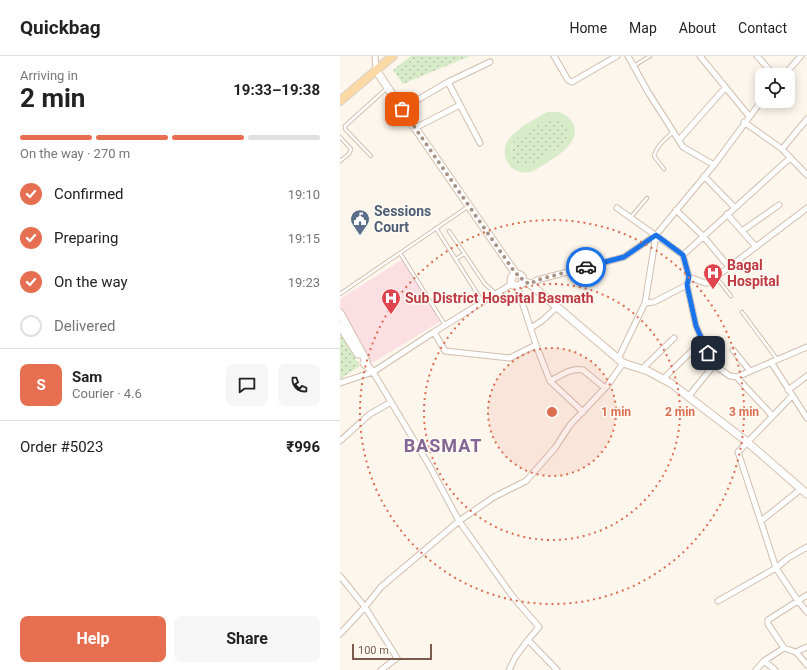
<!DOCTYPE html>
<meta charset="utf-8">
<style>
body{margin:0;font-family:Roboto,sans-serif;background:#f6f6f6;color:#222;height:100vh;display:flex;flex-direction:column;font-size:15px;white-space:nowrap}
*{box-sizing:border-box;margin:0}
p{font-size:13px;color:#767676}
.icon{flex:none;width:22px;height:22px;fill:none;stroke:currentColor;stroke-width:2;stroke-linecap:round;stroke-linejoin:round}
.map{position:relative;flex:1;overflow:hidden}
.drawer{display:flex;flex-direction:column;background:#fff;width:340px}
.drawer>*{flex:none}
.fabs{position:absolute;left:415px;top:12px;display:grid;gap:8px}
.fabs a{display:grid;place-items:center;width:40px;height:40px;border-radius:8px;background:#fff;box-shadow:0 2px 10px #0003;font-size:20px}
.scale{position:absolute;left:12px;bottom:10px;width:80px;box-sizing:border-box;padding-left:4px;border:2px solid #7a5c4d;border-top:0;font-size:11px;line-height:14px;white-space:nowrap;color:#7a5c4d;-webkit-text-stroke:3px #fffaf3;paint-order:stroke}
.pin{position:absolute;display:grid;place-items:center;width:34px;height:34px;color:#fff;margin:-17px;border-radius:8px;box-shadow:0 2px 6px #0006}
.courier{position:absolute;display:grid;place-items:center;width:40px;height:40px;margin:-20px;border:3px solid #1a73e8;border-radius:50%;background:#fff;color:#222;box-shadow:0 1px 5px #0007}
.head em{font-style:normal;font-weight:700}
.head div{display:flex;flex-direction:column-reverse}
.head{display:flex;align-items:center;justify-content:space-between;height:68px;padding:0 20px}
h1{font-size:26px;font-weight:700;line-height:30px}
.bar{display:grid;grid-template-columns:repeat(4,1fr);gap:6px 4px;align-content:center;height:48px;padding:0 20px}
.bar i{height:5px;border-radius:3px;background:#e0e0e0}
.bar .current{background:#e76f51}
.bar p{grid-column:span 4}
.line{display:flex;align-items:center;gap:10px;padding:0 20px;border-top:1px solid #e0e0e0}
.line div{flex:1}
.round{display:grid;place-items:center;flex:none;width:42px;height:42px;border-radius:8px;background:#f6f6f6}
ol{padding:0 20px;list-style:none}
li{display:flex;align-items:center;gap:12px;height:44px}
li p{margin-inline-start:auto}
li .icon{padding:4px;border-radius:50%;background:#e76f51;color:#fff;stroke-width:4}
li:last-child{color:#767676}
li i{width:22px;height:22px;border:2px solid #e0e0e0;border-radius:50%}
.primary-button{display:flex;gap:8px;margin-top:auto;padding:8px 20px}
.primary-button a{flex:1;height:46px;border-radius:8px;background:#e76f51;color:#fff;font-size:16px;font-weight:700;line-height:46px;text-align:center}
.primary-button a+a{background:#f6f6f6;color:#222}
header{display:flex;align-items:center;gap:24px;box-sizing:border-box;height:56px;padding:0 20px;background:#fff;border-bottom:1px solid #e0e0e0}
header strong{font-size:19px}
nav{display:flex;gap:22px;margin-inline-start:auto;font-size:14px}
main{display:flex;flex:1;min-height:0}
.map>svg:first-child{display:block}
</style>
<header>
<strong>Quickbag</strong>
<nav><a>Home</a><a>Map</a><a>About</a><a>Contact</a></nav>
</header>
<main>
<section class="drawer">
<div class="head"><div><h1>2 min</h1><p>Arriving in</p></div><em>19:33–19:38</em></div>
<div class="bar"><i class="current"></i><i class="current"></i><i class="current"></i><i></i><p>On the way · 270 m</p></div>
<ol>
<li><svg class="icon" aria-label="check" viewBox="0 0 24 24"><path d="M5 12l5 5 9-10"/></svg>Confirmed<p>19:10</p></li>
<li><svg class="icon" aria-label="check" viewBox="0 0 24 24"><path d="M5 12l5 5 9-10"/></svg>Preparing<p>19:15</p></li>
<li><svg class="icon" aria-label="check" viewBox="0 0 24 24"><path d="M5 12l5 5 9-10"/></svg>On the way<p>19:23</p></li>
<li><i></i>Delivered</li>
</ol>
<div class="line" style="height:72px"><b class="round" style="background:#e76f51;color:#fff">S</b><div><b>Sam</b><p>Courier · 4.6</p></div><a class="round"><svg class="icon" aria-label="chat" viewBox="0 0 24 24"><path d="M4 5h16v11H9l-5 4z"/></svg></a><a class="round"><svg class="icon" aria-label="phone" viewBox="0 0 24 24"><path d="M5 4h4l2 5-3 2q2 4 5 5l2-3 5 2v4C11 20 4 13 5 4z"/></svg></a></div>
<div class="line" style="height:52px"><div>Order #5023</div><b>₹996</b></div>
<div class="primary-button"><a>Help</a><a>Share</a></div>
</section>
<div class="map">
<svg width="467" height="614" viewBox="0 0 467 614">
<defs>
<pattern id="park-dots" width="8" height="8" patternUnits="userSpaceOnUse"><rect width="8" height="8" fill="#d8ecc9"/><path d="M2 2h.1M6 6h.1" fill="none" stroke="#b4c2a5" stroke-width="1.8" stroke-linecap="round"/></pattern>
</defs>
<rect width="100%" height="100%" fill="#fdf6ec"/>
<path fill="#fbdfe3" d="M63 203 101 265 32 307 0 254V243Z"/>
<path fill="#d8ecc9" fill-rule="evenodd" d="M207 56C216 55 224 56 230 63 249 86 209 105 194 115 186 118 178 117 171 111 168 108 168 106 166 103 157 80 191 66 207 56ZM228 78 227 83 224 88 190 109C176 111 169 103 172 89Z"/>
<path fill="url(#park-dots)" d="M71 0H130L63 28 53 14Z
M210 62C225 64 233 74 224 88L190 109C173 113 167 98 175 84Z
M0 276 20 310 0 323Z"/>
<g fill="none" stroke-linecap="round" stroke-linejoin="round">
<g stroke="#d1beb0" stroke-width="4.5">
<path id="service" d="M294 10 310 0
M0 81 11 93 9 98 0 105
M31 100 5 73V70L46 33
M324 113 314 100C316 90 326 83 333 76
M291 161 307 142
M96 172 142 245
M109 175 145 228 155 237
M60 197 129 150
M116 203 124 198
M376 221 391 240
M0 238 60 197 105 269
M402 256 437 303"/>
</g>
<g stroke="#d1beb0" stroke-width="7">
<path id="minor" d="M35 0 36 14
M214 0 228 24 232 26 277 0
M288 0 308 36 343 91 374 109 422 44
M360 0 409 60
M417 0 434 19
M444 19 461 0
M108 26 140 87
M62 53 108 26 150 6
M404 66 442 93 467 63
M75 72 120 49
M339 84 385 32
M442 93 467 119
M364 120 395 152
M277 152 343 199 349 221 347 229 356 270 374 309 390 320 397 321 413 314 467 291
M336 154 363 180 389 211
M387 158 416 191
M402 175 439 149
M343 199 450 102
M349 221 365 227H368L467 152
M190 228 197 224 284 201 316 179 374 109
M177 230 196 289
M305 247 314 246 347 229
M191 272 203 264 217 251
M94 276 105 295 170 302 196 289 210 325 243 356
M393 294 410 315
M278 303 305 247 316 179
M431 306 467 362
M302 313 334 282
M33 316 89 409 119 465 173 541 199 571 188 584 217 614
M397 321C408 335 421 346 432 360
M323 323 362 285
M210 325C220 320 232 311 243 314L265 332
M0 327 33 316 94 276 172 228
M448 334 467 320
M348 341 374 309
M0 385 30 358 51 346
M421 465 461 433
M467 491 448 502 436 512 458 545 467 556
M0 520 25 551 57 602 41 614
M378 545 436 512 398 396 452 340
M0 578 25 551 41 531 119 465 154 441 186 425 215 392 230 369 267 330 283 307
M444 592 428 568V564L467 539
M456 596 467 609
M424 605 435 614
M169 614 176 600 188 584
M416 614 424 605 444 592 456 596 467 591"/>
</g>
<g stroke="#d6c0b0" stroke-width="9">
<path id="secondary" d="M36 14 62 53 176 218
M171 224a6 6 0 1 1 12 0a6 6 0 1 1-12 0Z
M183 225 190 228 283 307 308 315 332 328 406 385 467 438
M0 257 25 303 27 309
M0 270 18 298
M24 307 33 316"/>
</g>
<g stroke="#dad1cd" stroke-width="10">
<path id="primary" d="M0 45 53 0"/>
</g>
<use href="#service" stroke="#fff" stroke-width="2.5"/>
<use href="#minor" stroke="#fff" stroke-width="5"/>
<use href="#secondary" stroke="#fff" stroke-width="7"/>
<use href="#primary" stroke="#fbd9a5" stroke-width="8"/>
</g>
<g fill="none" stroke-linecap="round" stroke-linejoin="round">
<path stroke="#a89285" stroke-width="4" stroke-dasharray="0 7.2" d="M62 53 176 218 180 219 183 225 190 228 197 224 246 211"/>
<path stroke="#1a73e8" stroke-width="5" d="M246 211 284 201 316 179 343 199 349 221 347 229 356 270 368 297"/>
</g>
<circle cx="212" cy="356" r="64" fill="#dc6d51" fill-opacity=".12"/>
<g fill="none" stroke="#dc6d51" stroke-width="2" stroke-dasharray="2 4">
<circle cx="212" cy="356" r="64"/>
<circle cx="212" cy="356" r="128"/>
<circle cx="212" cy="356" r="192"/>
</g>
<defs>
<g id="civic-pin" transform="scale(1)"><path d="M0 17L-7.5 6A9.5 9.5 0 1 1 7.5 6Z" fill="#5c6f8a" stroke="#fffaf3"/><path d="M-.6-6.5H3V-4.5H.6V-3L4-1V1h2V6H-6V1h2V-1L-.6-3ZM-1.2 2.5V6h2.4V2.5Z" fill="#fff"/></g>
<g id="hospital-pin" transform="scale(1)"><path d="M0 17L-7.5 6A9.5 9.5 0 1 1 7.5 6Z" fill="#e0444e" stroke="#fffaf3"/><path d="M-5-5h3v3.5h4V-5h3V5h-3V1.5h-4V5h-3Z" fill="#fff"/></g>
</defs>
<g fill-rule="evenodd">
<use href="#civic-pin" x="20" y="163"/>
<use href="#hospital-pin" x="373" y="217"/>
<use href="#hospital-pin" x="51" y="242"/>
</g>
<g text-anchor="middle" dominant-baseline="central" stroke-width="3" stroke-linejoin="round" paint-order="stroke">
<g font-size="14" font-weight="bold" fill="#4e5e75" stroke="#fffaf3" text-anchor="start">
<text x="34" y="155">Sessions<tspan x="34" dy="16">Court</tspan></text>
</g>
<g font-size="14" font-weight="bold" fill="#be3a42" stroke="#fffaf3" text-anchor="start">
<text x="387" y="209">Bagal<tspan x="387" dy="16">Hospital</tspan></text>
<text x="65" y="242">Sub District Hospital Basmath</text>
</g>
<g font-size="18" font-weight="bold" letter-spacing="1" fill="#846695" stroke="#fffaf3">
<text x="103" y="389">BASMAT</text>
</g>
</g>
<circle cx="212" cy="356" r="6" fill="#dc6d51" stroke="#fffaf3" stroke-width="2"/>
<g font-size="12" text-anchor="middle" font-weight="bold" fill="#dc6d51" stroke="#fffaf3" stroke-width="3" stroke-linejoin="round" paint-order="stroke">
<text x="276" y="360">1 min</text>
<text x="340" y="360">2 min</text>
<text x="404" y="360">3 min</text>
</g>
</svg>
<div class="fabs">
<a><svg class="icon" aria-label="locate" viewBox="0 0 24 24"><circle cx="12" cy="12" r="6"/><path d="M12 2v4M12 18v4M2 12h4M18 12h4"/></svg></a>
</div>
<div class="scale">100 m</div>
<div class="pin" style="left:62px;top:53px;background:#ea580c"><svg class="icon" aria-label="bag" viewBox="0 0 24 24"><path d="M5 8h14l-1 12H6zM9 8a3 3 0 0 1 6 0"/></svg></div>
<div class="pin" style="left:368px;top:297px;background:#1f2937"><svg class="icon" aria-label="home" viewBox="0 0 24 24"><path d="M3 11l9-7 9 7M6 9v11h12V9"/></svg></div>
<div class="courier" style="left:246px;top:211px"><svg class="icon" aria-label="car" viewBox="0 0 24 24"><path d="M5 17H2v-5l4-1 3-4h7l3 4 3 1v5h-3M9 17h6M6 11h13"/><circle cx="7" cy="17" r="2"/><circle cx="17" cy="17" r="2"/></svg></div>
</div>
</main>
